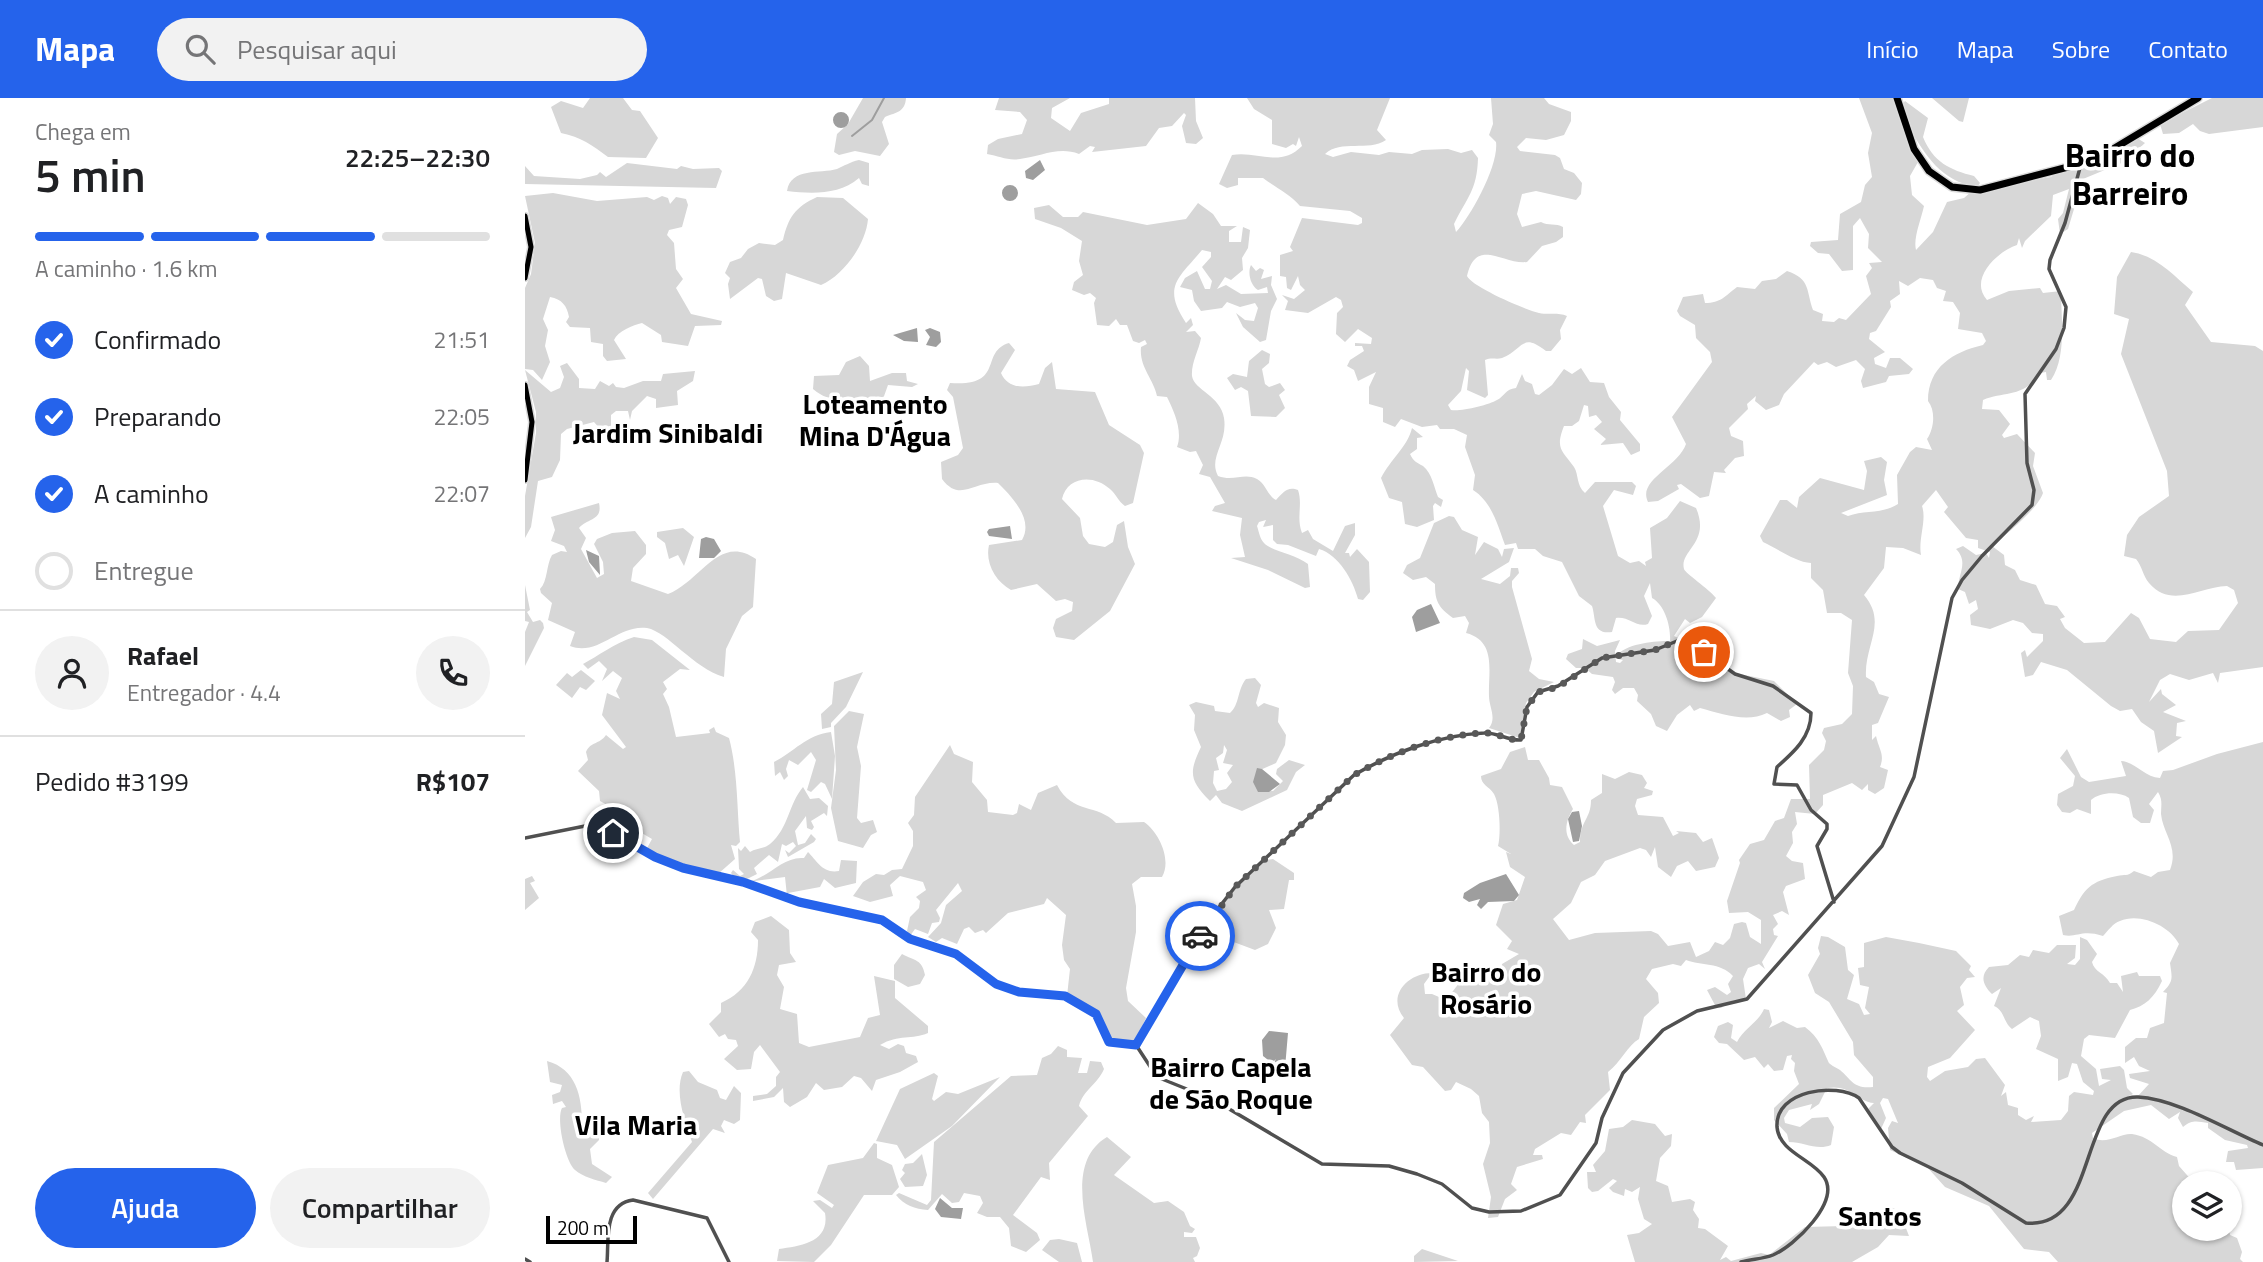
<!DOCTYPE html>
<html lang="pt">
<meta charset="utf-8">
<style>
body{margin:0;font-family:"Titillium Web",sans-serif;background:#f2f2f2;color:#202124;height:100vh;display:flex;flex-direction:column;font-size:26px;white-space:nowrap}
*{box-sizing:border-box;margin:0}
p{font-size:23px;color:#757577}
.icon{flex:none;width:38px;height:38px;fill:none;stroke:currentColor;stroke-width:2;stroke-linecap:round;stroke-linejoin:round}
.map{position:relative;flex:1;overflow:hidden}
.sheet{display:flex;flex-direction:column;background:#fff;width:525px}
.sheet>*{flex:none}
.buttons{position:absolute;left:1647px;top:1073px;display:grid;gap:14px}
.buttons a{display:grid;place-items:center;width:70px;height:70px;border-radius:50%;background:#fff;box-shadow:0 2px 5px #0004;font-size:35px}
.scale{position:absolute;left:21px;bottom:18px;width:91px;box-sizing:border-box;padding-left:7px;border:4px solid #000;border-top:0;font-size:19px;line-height:24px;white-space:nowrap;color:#000;-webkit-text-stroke:5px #fff;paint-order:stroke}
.pin{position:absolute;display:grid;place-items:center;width:60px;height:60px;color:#fff;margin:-30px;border:4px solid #fff;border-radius:50%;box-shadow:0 2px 7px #0007}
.courier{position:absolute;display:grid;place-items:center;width:70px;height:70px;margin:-35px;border:5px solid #2563eb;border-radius:50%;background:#fff;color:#222;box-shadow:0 2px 9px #0007}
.overview em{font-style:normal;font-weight:600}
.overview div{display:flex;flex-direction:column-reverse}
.overview{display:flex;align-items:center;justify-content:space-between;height:119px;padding:0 35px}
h1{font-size:46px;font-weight:600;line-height:52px}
.bar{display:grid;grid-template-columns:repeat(4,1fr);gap:10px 7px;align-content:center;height:84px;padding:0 35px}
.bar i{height:9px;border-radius:5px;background:#e0e0e0}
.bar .on{background:#2563eb}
.bar p{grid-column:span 4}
.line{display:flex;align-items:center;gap:18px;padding:0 35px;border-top:2px solid #e0e0e0}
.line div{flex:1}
.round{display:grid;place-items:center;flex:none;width:74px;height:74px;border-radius:37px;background:#f2f2f2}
ol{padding:0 35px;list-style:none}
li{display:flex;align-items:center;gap:21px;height:77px}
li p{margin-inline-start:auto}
li .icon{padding:7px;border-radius:50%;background:#2563eb;color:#fff;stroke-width:4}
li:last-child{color:#757577}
li i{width:38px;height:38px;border:4px solid #e0e0e0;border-radius:50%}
.button{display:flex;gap:14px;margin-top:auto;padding:14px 35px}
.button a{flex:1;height:80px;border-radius:42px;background:#2563eb;color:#fff;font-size:28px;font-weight:600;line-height:80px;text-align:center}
.button a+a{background:#f2f2f2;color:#202124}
header{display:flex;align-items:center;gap:42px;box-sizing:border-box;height:98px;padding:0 35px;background:#2563eb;color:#fff}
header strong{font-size:33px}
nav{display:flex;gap:38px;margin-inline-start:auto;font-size:24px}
.search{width:490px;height:63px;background:#f2f2f2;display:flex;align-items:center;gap:18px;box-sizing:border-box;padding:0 24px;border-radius:38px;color:#757577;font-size:26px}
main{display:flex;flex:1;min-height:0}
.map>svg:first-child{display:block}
</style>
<header>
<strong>Mapa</strong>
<div class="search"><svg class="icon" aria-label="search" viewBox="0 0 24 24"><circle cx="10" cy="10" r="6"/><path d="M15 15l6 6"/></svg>Pesquisar aqui</div>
<nav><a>Início</a><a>Mapa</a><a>Sobre</a><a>Contato</a></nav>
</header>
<main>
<section class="sheet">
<div class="overview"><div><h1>5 min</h1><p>Chega em</p></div><em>22:25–22:30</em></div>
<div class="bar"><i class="on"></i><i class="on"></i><i class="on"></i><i></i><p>A caminho · 1.6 km</p></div>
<ol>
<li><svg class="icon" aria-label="check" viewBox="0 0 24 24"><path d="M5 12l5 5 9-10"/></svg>Confirmado<p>21:51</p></li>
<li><svg class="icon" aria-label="check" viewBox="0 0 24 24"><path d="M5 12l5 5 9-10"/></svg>Preparando<p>22:05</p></li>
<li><svg class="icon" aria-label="check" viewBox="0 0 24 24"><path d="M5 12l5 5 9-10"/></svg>A caminho<p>22:07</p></li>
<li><i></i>Entregue</li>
</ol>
<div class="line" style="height:126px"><a class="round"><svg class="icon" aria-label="person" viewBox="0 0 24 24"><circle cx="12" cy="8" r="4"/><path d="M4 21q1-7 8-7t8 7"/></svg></a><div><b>Rafael</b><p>Entregador · 4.4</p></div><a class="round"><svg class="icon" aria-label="phone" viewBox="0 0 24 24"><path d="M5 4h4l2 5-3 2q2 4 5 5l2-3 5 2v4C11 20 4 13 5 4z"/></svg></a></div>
<div class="line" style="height:91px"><div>Pedido #3199</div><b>R$107</b></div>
<div class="button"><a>Ajuda</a><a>Compartilhar</a></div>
</section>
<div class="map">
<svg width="1738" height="1164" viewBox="0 0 1738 1164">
<rect width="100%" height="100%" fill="#fff"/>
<path fill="#d7d7d7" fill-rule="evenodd" d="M65 0H98L107 12 115 13 133 40 121 60 83 59C67 47 56 39 36 35L26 9 36 3 58 10Z
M338 0H381C380 14 372 14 360 19L357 24 364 46 355 58 330 53 314 57 309 54 312 36 323 26Z
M474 0H545L527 10 526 20 545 33 556 15 584 6V0H670L671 23 678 40 671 46 661 45 657 28 661 17 659 15 647 28 634 30 621 48 567 54 570 49 565 48 554 56C533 48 515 59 495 61 483 63 474 58 462 56L463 47 473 41 497 36 502 22 495 14 470 12Z
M722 0H865L852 32 861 42C843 54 816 41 800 56L808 59 826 54 854 57 864 54 887 56 897 52 923 51 936 55 947 52 953 60C952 93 942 99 929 126L931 134C946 118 974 67 971 44L964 37 968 26 966 0H1019L1024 6 1046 14V23L1039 37 1021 42 1001 40 992 49 995 53 1030 57 1035 60 1039 71 1049 75 1057 85 1056 96 1051 102 1011 93 997 96 992 116 997 129 1016 124C1023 128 1031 125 1038 129V139L1031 144 1017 148 1002 164C979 167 951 138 942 178 947 189 1001 212 1014 215 1024 217 1033 214 1042 218L1035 232 1036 241 1026 253H1021C996 234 999 251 977 260 971 262 967 259 960 262L963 297 960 300 942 292 944 273 941 270 936 293 923 307 926 312C935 314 964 307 972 302 980 298 980 291 991 290L997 276 1000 283 1007 286 1010 296 1014 297 1027 287 1039 271 1047 276 1056 270 1065 284 1079 285 1084 299 1096 314 1095 322 1115 346V353L1106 357 1098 345 1075 347 1081 341 1069 331 1077 324 1071 317 1064 319 1063 308 1059 307 1054 323 1047 328H1039C1030 351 1037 352 1049 369 1054 377 1051 387 1060 395L1070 384H1107L1111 388 1108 397 1089 392 1078 408 1093 458 1105 465 1114 463 1121 468 1120 464 1127 460 1125 430 1142 420 1155 403 1171 410C1186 445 1154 452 1159 471 1160 475 1184 491 1191 500L1177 519 1165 525 1160 521 1149 538 1183 554 1210 575 1249 583 1272 606 1264 612 1265 619 1256 623 1242 615C1222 625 1197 616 1175 610L1169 613 1165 607 1152 617 1142 633 1131 628 1126 616 1112 603 1113 597 1109 590H1098L1090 596 1087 592 1090 584 1088 579 1067 576 1060 570H1051L1041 561 1043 556 1057 551 1058 541 1072 548 1095 542 1090 553 1091 564 1095 565 1098 562 1093 561V556C1105 545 1130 543 1145 543 1146 529 1140 507 1127 500L1125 485 1119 498 1127 518 1123 526C1111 530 1104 518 1091 520L1087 534C1067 537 1071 520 1067 508L1054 498 1037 464 1018 458 1010 451H993L991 445 980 447C973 428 967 404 948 392L950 377 940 349 942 337 929 331H915L912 327 897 329 876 321 870 329 858 324V310L844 306V289L851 274 833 283 829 272 822 268 825 262 839 253 837 248H830V245L846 246 847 240 833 231 820 244 811 236 812 215 818 209 816 202 811 199 783 215 760 212 763 203 757 197 769 201 780 192 775 187 773 178 766 192 762 190 761 179 755 178V157L768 153 765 149 777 120 833 127 837 125V120L825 113 775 108C765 96 750 89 738 80H713V87L702 90 694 86 707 57C734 53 755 70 777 48L774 39 771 48 768 46 761 50 747 46V22L729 11Z
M1334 0H1368L1373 12 1380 3 1403 20 1398 39C1408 64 1425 72 1449 78L1455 85 1452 89C1415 83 1401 57 1384 30L1385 49 1393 64 1385 78 1387 97 1399 108C1396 122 1388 140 1391 152L1408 134 1422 104 1439 100 1447 93 1526 79 1542 68 1584 58 1612 40 1620 45 1599 64 1558 81 1543 131 1535 136 1533 121 1538 115 1544 91 1528 97 1526 118 1500 143 1497 150 1494 140 1492 147C1473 153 1443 181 1462 202L1484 193 1515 190 1518 195 1536 193C1536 219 1542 258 1526 282H1522L1521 274 1515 275C1499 300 1480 293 1458 302L1457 311 1474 312 1485 326 1477 337 1479 340 1492 336 1510 355 1508 368 1518 395C1513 411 1479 438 1467 448L1479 457 1480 467 1490 472 1495 482 1511 487 1520 506 1532 508 1540 519 1535 521 1540 530 1559 545 1580 544 1606 515 1614 520 1625 541 1651 544 1663 533 1694 532 1713 505 1709 492 1702 488C1675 489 1646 511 1624 485 1618 478 1617 468 1611 461L1599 458 1602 437 1614 419 1644 398 1642 373 1596 256 1604 221 1589 216 1592 179 1606 154C1632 158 1648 177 1668 194L1660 207 1686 244 1730 248 1738 253V569L1695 575 1693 585 1688 575 1664 582 1645 576 1635 582 1624 604 1636 591 1637 596 1651 607 1638 614 1661 623 1652 625 1651 638 1657 639 1633 655 1629 633 1616 624 1607 611 1595 613 1586 608 1542 572 1516 564 1508 577 1500 579 1496 555 1500 552 1502 559 1518 543V536L1507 535 1498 525 1488 522 1465 531 1446 527 1445 517 1453 511 1451 502 1444 506 1440 494 1433 491C1433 476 1444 464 1431 451L1438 448 1451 457 1461 455 1464 460 1465 454 1453 450V442L1441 440 1419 414 1423 409 1411 392 1397 408C1402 422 1393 441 1396 457L1378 450 1361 449 1359 470 1339 497C1363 525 1339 547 1341 579L1349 584 1354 596 1364 599 1353 625 1347 627V642L1351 638C1354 652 1360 656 1355 669L1363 672 1359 690 1350 696 1343 692V686L1337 692 1327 685 1298 697V707L1290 716 1270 714 1272 726 1267 734 1268 745 1261 758 1267 763 1278 765 1280 781 1261 788 1258 794 1264 817 1257 813 1248 817 1253 826 1248 831 1249 837 1253 838 1237 864 1240 871 1234 866 1223 870 1218 881 1221 901 1207 903 1196 910 1191 909 1182 892 1190 889 1202 897 1206 894 1203 886 1208 878C1195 864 1176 868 1161 862L1156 868 1148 866 1127 871 1121 881 1133 895 1134 905 1119 919 1114 941C1103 947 1095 965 1083 974L1085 992 1060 1017 1061 1025 1055 1024 1046 1037 1036 1035 1010 1051 1008 1057H1017L1018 1061 992 1069 986 1086 992 1092 980 1101 973 1119 963 1120 966 1099 958 1066 965 1045 964 1024 957 1015 954 998 946 991 931 984 926 992 920 993 898 969 887 967 865 937 879 920C861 898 883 875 907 875L899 886 900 896H907L921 902 945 871 975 877 977 866 994 856 982 851 987 843 971 827 978 806 992 802 1000 779 985 769 981 754 986 756 973 748C976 736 975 707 969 696 964 688 956 687 956 678L976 671 985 654 1000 649 1003 662H1014L1024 680 1025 687 1037 689 1048 711C1041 722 1037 737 1049 747L1055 744C1055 723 1066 721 1066 702L1077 695V676L1090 681 1104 674 1117 677 1122 685 1119 690 1128 693 1127 697 1112 701 1110 708 1113 717 1138 719 1148 738 1154 735 1151 733 1171 735 1178 744 1187 740 1194 760 1190 769 1171 773 1163 763 1152 768 1146 779 1133 769 1130 749 1126 759 1121 752 1115 750 1080 763 1070 777 1056 784 1046 805 1028 821 1044 842 1070 835 1126 833 1133 836 1143 848 1165 844 1171 859 1184 853 1190 844 1198 847 1205 840 1209 826 1217 824 1221 825 1225 839 1236 846V822L1223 814 1204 815 1202 803 1215 765 1214 762 1225 746 1239 742 1250 723 1259 720 1266 701H1285L1284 667 1299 652 1301 643 1297 635 1299 630 1317 626 1327 616 1328 588 1323 575 1327 522 1316 515H1302L1298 492 1286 480V465C1271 464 1253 451 1238 444L1235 438 1255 402H1262L1272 410 1274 399 1295 380 1339 392 1342 373 1339 363 1356 359 1362 364 1359 382 1362 397 1316 415 1323 418C1339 412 1358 416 1373 406L1372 377 1385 354 1391 349 1407 352 1402 341C1409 331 1411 313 1403 303 1403 269 1428 254 1458 247L1461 243 1457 235 1433 231 1435 215 1428 204 1418 203 1421 193 1412 190 1408 182 1395 180 1383 188 1374 183 1375 196 1365 203 1366 209 1351 233 1345 235 1344 241 1360 254 1349 260 1350 266 1361 270 1365 260H1375L1388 271 1384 276 1364 278 1361 284 1338 290 1336 283 1340 271 1331 262 1311 269 1302 264 1293 267 1289 264 1259 296 1254 307 1241 312 1230 303 1231 298 1222 306 1223 311 1204 330 1206 338 1218 343 1219 358 1210 360 1199 372 1201 375 1189 374 1184 398 1175 400 1156 386 1152 387 1154 391 1133 403 1123 404C1112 382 1153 369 1161 346L1147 319 1187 264 1185 254 1171 240 1170 227 1155 218 1152 213 1158 199 1178 196 1180 205C1196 205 1200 198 1212 189L1230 191 1237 183 1251 181 1262 173C1286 181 1281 193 1288 212L1298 216 1297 223 1309 224 1314 220 1321 222 1346 196 1341 178 1347 170 1344 165 1357 164 1343 150 1344 136 1335 120 1328 128V172L1317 173 1304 156 1293 155 1285 148 1286 144 1313 142 1315 116 1336 104 1340 87 1347 79 1343 55 1347 35Z
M1407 0H1444L1438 24 1434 23Z
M1687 0H1738V29L1684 36 1675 33 1668 26 1654 35 1638 36 1635 26Z
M334 62 344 65V88L337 86 334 80C314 97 287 96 262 93 266 69 295 76 312 71 319 68 325 64 334 62Z
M102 65 152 71 156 68 168 71 194 70 197 73 191 90 0 86V68L9 78 55 81 72 77 75 74 81 79Z
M28 95 72 103 122 99 129 102 137 98 143 100 145 106 151 99 161 101 163 107 157 129 144 132 142 137 149 145 151 171 158 181 151 190 166 216 197 223 196 227 170 228 163 248 137 244 136 237 117 225C108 227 93 233 89 242L101 261 82 263 78 258V246L66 244 65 230 45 229 41 224 44 219C42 208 37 201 25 199L18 221 23 232 20 248 25 264 17 282 8 272 0 271V190L6 176 10 145 0 98Z
M292 99 318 100 343 121C341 146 319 177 296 187L261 175 257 201 249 203 241 198 237 181 233 180 205 201 203 186 205 180 200 175 205 164 216 160 223 151 234 145 250 147 258 142C263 120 270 109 292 99Z
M673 105 688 116 696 128H712L704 133V144H716L718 129 725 132 723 150 717 160 718 172 706 182 700 179 692 191 701 187 716 196 743 195 742 189 733 192C726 188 722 175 726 167L731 173 735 170 739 172 736 181 747 178 746 187 752 201 746 213 741 242 735 244 718 229 711 215 720 222 729 223 733 210 730 205 715 209 702 204 697 210 676 213 669 203 667 192 655 189 660 180 672 173 680 191H685L687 183 677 169 686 159V154L677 152C655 179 636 188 661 225L666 220 668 227 661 234 670 233 676 240C674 252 666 265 667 278 669 292 696 298 699 320 703 345 683 359 693 378 709 384 719 374 732 381 741 386 742 397 751 402 758 395 762 388 773 392 778 406 771 420 777 435L783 432 788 441 808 453 820 428 830 425V437L820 455H824L825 459 832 451 844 464 845 494 838 502 833 501C828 482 814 457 794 451L791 458 763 447 752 446 748 442V427L738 429 741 422 734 424 732 428C734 434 735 441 739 445 746 453 770 456 783 466L785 489 780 490 743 472 706 460 720 459 715 437 717 420 687 413 690 408 700 405 685 379 674 376 678 367 671 353 665 354 652 349C658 333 649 313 642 299L632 298C628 280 614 269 616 249L622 246 620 242 614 245 608 243 602 227H595L591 221 584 228 572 227 569 205 571 200 565 195 559 197 547 192 549 184 558 177 554 163 557 143 536 130 510 121 509 110 524 107 538 119H553L558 114 622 127 661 121Z
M484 245 490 252 476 275C483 291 499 290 514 286L520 270 527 264 531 291 570 294 584 327 615 347 619 355 608 405 600 408C593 403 591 396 585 391 569 376 542 378 537 401L555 420 558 438 564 446 580 449 588 444 592 427 599 423 603 449 610 466 585 513 549 542 531 539 528 530 531 521 547 513 548 504 540 501 531 503 512 486 486 492C470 483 460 465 464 447L497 442C509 421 487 399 473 385 449 383 435 405 417 381L416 364 433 357 438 350 428 299 422 292 425 285C481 289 454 254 484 245Z
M737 252 745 256 744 265 737 271 740 286 744 289 755 285 760 292 754 297 760 310 751 319 726 318 723 293 716 289 710 292 702 280 708 276 722 279 724 263Z
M335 258 344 268 345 283 367 275H381L382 283 393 286 387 289 363 287 358 301 343 309C320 301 309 308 288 291L289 278 314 277 321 264Z
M42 265 54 281V290L70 291 75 283 84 288 88 285 91 289 99 290 118 283H136L138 276 170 273 168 283 152 293 153 307 131 310V301L122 298 107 313 105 322 103 313H91L86 317V338L79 340 77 346 76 332 69 324 42 331 36 336 35 362 27 379 13 383 6 429 0 440V398L11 335V314L0 272 26 294 35 290 39 279 35 268Z
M887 330 898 339 892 340V351L885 356C889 364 891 364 898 368 907 375 909 389 913 399L918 402 916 409 910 405 908 408 909 422 892 429 880 426 877 404 864 400 856 380C865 362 883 348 887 330Z
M74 405C78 423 62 420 54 430L61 440 56 451 72 480 79 476 78 464 69 446 72 441 87 435 110 433 121 447V456L108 470 106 483 143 496C176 483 194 435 231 461L228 509 217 518 201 551 199 579C168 570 143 534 122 530 93 526 73 559 45 548L50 534 23 522 27 505 16 495 15 491C23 483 21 467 27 457L36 453 42 454 39 448 26 443 30 432 26 419Z
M924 418 929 419 937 432 953 439 950 457 959 444 973 451 977 459 979 451 989 450 984 464 956 481 975 486 985 478 986 470H993L994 475 987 483V489L1007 561 1004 573 1014 581 1029 584 1009 594 1001 605 995 640 964 630C972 620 964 609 964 598 963 574 972 543 941 535L944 525 940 518 928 520C913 509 910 503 910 486L901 479 888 482 878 475 882 467 895 460 909 425Z
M158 430 169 439 159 468 153 457 144 461 140 445 132 439V434Z
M0 487 5 512 2 514 8 524 15 522 18 525 19 530 0 568V534L4 524 0 523Z
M109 539 127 542 165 572 155 571 138 584 142 591 138 596 144 609 151 639 185 635 184 632 189 629 191 634 204 640C213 673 212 715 215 744L211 748 206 747 210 761 193 776 207 780C177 775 147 767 121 752L127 741 103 727 96 739 84 733 95 714 75 703 74 693 53 673 63 662 61 654C66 643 74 647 81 637L98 651 101 649 77 617 82 595 95 601 91 593 97 580 88 573 77 583 82 571 74 563 63 571 58 566C73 558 88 546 109 539Z
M56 572 70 583 61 592 55 589 47 600 31 587 42 575 47 579Z
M338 574 321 609 306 625V629L297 631 296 616 307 606 309 584Z
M730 580 736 587 731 605 733 609 739 605 754 610 753 624 761 637 760 647 751 665 733 673 738 691 748 693 758 683 751 676 752 671 764 662 780 667 771 674 762 692 717 713 697 705 691 697 685 703C664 682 664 674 676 649L669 632 670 617 664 607 671 604 689 608 690 613 705 615C715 606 712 592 721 581ZM699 647 702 652 698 665 708 667 702 675 707 684 701 691 692 693 688 685 689 673 694 672 691 660 698 655Z
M324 613 339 616 332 649 336 668 332 720 336 725 348 722 352 734 346 737 338 750 313 743 306 710 311 672 309 628Z
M306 634 310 658 307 701 300 686 296 684 286 694 282 692 291 662 286 654 273 667 264 662 261 671 263 678 259 682 255 674 250 678 249 664C269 654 281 637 306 634Z
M1738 644V1070L1711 1072 1709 1064H1701L1703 1053 1723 1050 1722 1047 1700 1042 1683 1030V1025C1673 1024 1668 1021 1658 1029L1653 1020 1655 1014 1644 1021 1626 1007 1599 1013 1567 1035 1568 1040C1582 1047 1595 1035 1607 1036 1628 1039 1634 1054 1652 1059L1654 1068 1669 1085H1659V1130L1704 1131 1705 1137 1712 1140 1717 1154 1715 1161 1718 1164H1533L1524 1154 1499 1151 1464 1108 1420 1089 1402 1069 1365 1052 1363 1030 1367 1023 1373 1025 1363 1001 1358 1000 1355 1005 1361 1020 1356 1031 1343 1011 1349 1005C1331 1003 1326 986 1302 990L1294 1006 1285 1012 1287 1006 1264 1012 1259 1020 1260 1025 1275 1029 1287 1020 1303 1019 1309 1029 1306 1047C1292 1053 1279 1044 1264 1044L1262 1036 1249 1022V1010L1274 986 1269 973 1270 965 1266 961 1267 957 1262 958 1258 972 1249 973 1243 966 1239 970 1230 959 1219 962 1202 946 1194 945 1189 939 1193 928 1203 924 1208 927 1206 940 1212 944C1219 930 1233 925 1239 911L1244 912 1247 924 1244 930 1258 923 1272 930 1280 929C1294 939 1298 952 1303 963 1304 967 1311 969 1315 972 1327 982 1328 991 1348 989V979L1329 957 1328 944 1304 904 1290 895 1283 877 1295 856 1293 850 1296 838 1303 839 1320 849 1323 872 1329 877 1322 901 1334 906 1339 917 1345 916 1340 910 1344 889 1335 887 1333 870 1339 869V845L1361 839 1394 845 1431 853 1446 868 1444 872 1450 879 1442 880 1435 889 1439 907 1432 913 1450 932 1425 960 1403 969 1402 979 1405 983 1420 973 1443 969 1451 961 1460 960 1480 987 1476 998 1481 994 1483 1007 1493 1010V1017L1501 1022 1509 1018 1506 1024 1536 1022 1543 1013 1544 998 1549 994 1568 997 1569 993 1558 984 1552 966 1547 965 1543 979 1533 983V961L1511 951 1516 938 1514 923 1505 919 1487 931C1478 924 1480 913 1469 908L1476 890 1467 896C1459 888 1454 879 1464 869L1483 867 1495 857 1504 859 1508 852 1524 855 1532 847H1551L1550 860 1542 866 1550 867 1555 861V839L1562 842 1572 856 1567 864C1569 874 1580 875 1585 885H1592L1598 894 1596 878 1612 874 1614 878H1635L1637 883C1629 900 1620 908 1605 912L1590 940 1564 937 1559 941 1556 958 1571 971 1574 988 1586 982 1577 981 1575 971 1595 968 1599 972 1602 990 1608 996 1598 1001 1612 999 1624 986 1605 980 1604 976 1625 973 1614 968 1609 959 1600 965V949L1611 940H1622L1625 930 1639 925 1642 895 1638 894C1649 883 1647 880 1645 865L1654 846C1645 828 1615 814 1595 823 1588 825 1583 833 1578 838 1557 831 1552 840 1538 837L1534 818 1549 812C1559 791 1566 783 1592 778 1600 776 1602 779 1609 773L1626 779 1633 774 1645 772C1654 749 1638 736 1636 716 1636 708 1638 702 1633 694L1624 706 1629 712 1625 725H1616L1608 719 1604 700C1594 693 1575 694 1566 702V716L1552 711 1545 715 1537 714 1532 707 1533 696 1548 688 1550 678 1535 660 1542 651 1556 679 1564 684 1601 678 1596 663C1611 664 1619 679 1635 680L1638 673 1648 672 1692 656Z
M425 647 429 656 448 664 447 684 462 702 463 714 488 717 492 715 494 706 506 712 513 695 532 687C548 717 572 705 591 725L619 724C634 734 647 762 637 779H616L607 786 611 808V834L601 890 603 903 621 920 609 945 584 942 571 915 542 898 545 871 539 862 537 847 541 817 522 800 519 806 483 815 461 835 458 832 450 835 444 829 439 831 432 846 417 840 411 844 403 839 416 825 421 807 437 793 433 785 411 812 415 820 414 824 407 825 403 836 390 831 385 838 382 833 385 819 394 810 395 803 391 799 401 792 398 784 375 778 365 787 368 798 345 804 328 798 338 784 351 776 359 777 367 772 377 771 388 748V733L383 725 389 717 390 699Z
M278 689 285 701 294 700 303 708 302 718 299 715 286 723 289 729 287 732 282 730 281 718 270 733 273 747 280 745 286 736 291 741 289 744 263 759 260 752 264 755 271 748 268 744 261 748 257 746 253 764 244 757 229 770 232 776 222 781 210 780 206 775 208 772 215 778 219 776 214 771 213 750 216 753 220 748 225 754C231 750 239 751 245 746 264 730 263 707 278 689Z
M283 754C292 763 298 776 314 773L316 762 332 763 331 785 310 790 299 781 295 789 263 795 262 798 260 779 222 784C243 781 257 758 279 760Z
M748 761 769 775V782H764L759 811 744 812 751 830 743 846 730 852 706 843 694 831C697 823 692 816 694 810 700 796 729 776 740 762Z
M7 778 10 783 5 785 14 800 0 812V781Z
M246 818 264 832 265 855 271 864 254 867 252 877 259 889 255 911 272 916 274 945 284 949 335 939 343 920 355 917 349 878 370 883V900L403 928V935C387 942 374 936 355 947L364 951 373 946 379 948 381 955 391 958 393 964 375 974 351 982 347 993 336 980 329 978 317 989 299 992 291 985 282 999 265 1009 259 1004 258 990 249 999 228 1003V998L242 996 251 988V979L255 974 235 947 229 954 226 971 212 972 199 961 213 948 211 942 203 941 200 936 194 939 184 926 196 914V905C223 893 233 870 233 842L226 834 230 824Z
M377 856C390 863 397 861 400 877L395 886 383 889 369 881V867Z
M533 948 542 952V959L557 960 553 975H562L565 963 576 964 579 971C572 987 558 992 554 1008L563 1018 524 1065 525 1082 516 1079 488 1117 512 1135 515 1142 501 1154 486 1148 484 1130 475 1119H462L452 1115 458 1105 455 1098 439 1095 434 1104 427 1105 417 1096 403 1112C390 1111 379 1107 371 1097L374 1095 402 1107 406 1102 409 1044 486 978 512 977 517 960 526 956Z
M22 963C51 971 57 998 57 1026L74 1019V1042L65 1051 67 1066 87 1079 81 1085C71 1082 58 1079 50 1072 40 1063 31 1021 37 1010L41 1009 37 1003 28 1006 27 997 35 994 37 987 25 984Z
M164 973 173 984 192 992 195 1000 201 1002 209 988 216 995 215 1022 209 1026 199 1022 196 1028 200 1035 188 1031 128 1101 123 1095 167 1044C160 1023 149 995 158 974Z
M409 975 413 978 407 1001 409 1003 421 994 433 996 475 979 427 1028 380 1061 372 1047 351 1043 375 991Z
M1107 1022 1130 1026 1140 1038 1147 1036 1146 1048 1135 1060 1131 1083 1143 1088 1147 1104 1165 1101 1170 1104 1168 1112 1174 1121 1173 1130 1180 1131 1203 1148 1195 1162 1201 1159 1206 1163 1236 1155 1244 1157 1280 1129 1320 1128 1329 1122 1333 1130 1356 1127 1361 1107 1370 1111 1368 1113 1377 1120 1384 1138 1364 1137 1353 1149 1327 1164H1110L1102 1137 1114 1135 1127 1126 1119 1121 1113 1101 1115 1089 1107 1094 1100 1091 1099 1098 1088 1094 1084 1090 1092 1083 1088 1081 1073 1093 1067 1094 1063 1090 1062 1074H1071L1068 1067 1080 1053 1084 1031 1098 1029Z
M582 1039 606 1059 589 1077 629 1105 643 1103 659 1114 665 1128 670 1131 667 1135 659 1134V1139H671L675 1150 672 1158 668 1160 670 1164H568C563 1126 540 1064 582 1039Z
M349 1045 352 1046V1060L367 1067 374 1089 367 1097H339L306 1147 289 1164 252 1163 254 1151C276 1148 305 1144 300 1115L288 1103 295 1102 307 1110 309 1107 292 1095 303 1067 338 1060Z
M397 1056 402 1077 398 1088 380 1089 375 1081 380 1075 377 1072 380 1066 388 1065Z
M534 1141 552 1145 557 1164H534L517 1152 525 1142Z
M897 1151 933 1163 889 1164V1158Z"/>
<path fill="#9e9e9e" d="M308 22a8 8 0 1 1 16 0a8 8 0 1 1-16 0Z
M515 62 520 72 508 82 501 80 500 73Z
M477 95a8 8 0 1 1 16 0a8 8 0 1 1-16 0Z
M392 230 393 244 379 243 368 237Z
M405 230 415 234 416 244 411 249 401 247 405 239 400 232Z
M485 428 487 441 464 438 462 434 464 431Z
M181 439 189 441 196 453 189 460H174L176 441Z
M61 452 74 458 75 477 64 464Z
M906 506 915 525 891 534 887 519 892 512Z
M732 670 737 671 755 686 744 694H733L728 684Z
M1054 713 1057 728 1054 743 1048 744 1043 721 1047 714Z
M981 776 994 797 989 803 963 804 956 811 952 807 955 801 944 804 938 800 939 795 955 785Z
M744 933 763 935 760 970 749 965 751 961 747 965 738 958 737 942Z
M415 1100 427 1110H438L436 1121 416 1119 410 1111Z"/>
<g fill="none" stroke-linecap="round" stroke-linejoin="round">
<path stroke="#9e9e9e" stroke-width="2" d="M327 38 347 22 359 0"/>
<g stroke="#dbdbdb" stroke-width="8">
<path id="major" d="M0 118 6 149 0 180
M0 287 7 324 0 382"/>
</g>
<g stroke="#dbdbdb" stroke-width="10">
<path id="highway" d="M1372 0 1389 51 1404 73 1427 89 1455 92 1547 68 1583 54 1673 0"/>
</g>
<path stroke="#505050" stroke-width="3.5" d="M0 740 70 726 130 759 158 770 218 784 274 804 357 822 385 841 431 856 471 886 494 894 540 898 571 916 584 944 611 947 632 979 689 1002 797 1066 864 1068 892 1076 917 1086 947 1110 964 1114 996 1113 1035 1097 1071 1045 1077 1020 1098 975 1138 932 1172 913 1222 901 1357 748 1389 679 1427 500 1437 482 1457 458 1507 407 1509 392 1502 365 1500 296 1531 251 1539 230 1541 209 1524 171 1525 162 1540 125 1556 66
M611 947 688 817 710 789 829 677C867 655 914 637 959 635 972 634 983 643 996 642L1002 609 1013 594 1033 588 1077 560 1130 552 1152 543 1179 554 1210 576 1248 588 1286 615C1286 639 1269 654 1252 669L1249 686 1272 687 1286 712 1302 726V731L1292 748 1309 804
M0 1161 5 1164
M82 1164C84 1143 78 1106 108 1102L182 1120 204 1164
M1216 1164C1226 1161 1238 1161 1248 1157 1269 1148 1316 1104 1299 1079 1287 1061 1254 1054 1252 1029 1250 992 1311 984 1334 1000L1367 1049 1375 1055 1437 1085 1501 1125C1575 1132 1552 997 1613 999 1652 1001 1702 1032 1738 1047"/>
<use href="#major" stroke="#000" stroke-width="5"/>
<use href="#highway" stroke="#000" stroke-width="7"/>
</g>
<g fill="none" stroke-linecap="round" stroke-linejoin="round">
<path stroke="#595959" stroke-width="7" stroke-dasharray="0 12.6" d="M675 838 710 789 829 677C867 655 914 637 959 635 972 634 983 643 996 642L1002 609 1013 594 1033 589 1077 560 1130 552 1152 543 1179 554"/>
<path stroke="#2563eb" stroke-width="9" d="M88 735 130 759 158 770 218 784 274 804 357 822 385 841 431 856 471 886 494 894 540 898 571 916 584 944 611 947 675 838"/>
</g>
<g text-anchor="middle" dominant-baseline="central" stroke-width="7" stroke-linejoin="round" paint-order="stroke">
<g font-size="28" font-weight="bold" fill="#000" stroke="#fff">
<text x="350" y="305">Loteamento<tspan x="350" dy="32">Mina D'Água</tspan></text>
<text x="143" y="334">Jardim Sinibaldi</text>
<text x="961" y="873">Bairro do<tspan x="961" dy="32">Rosário</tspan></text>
<text x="706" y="968">Bairro Capela<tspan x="706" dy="32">de São Roque</tspan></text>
<text x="111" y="1026">Vila Maria</text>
<text x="1355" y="1117">Santos</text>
</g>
<g font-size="33" font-weight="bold" fill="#000" stroke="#fff">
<text x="1605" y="57">Bairro do<tspan x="1605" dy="38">Barreiro</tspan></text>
</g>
</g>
</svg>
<div class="buttons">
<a><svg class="icon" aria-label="layers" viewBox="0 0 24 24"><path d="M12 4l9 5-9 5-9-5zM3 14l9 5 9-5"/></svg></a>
</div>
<div class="scale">200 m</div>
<div class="pin" style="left:1179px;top:554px;background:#ea580c"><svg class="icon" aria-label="bag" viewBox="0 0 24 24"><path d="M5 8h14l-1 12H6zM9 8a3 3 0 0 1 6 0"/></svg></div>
<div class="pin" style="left:88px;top:735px;background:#1f2937"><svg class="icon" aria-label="home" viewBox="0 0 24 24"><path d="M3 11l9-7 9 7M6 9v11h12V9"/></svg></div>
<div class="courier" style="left:675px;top:838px"><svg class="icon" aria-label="car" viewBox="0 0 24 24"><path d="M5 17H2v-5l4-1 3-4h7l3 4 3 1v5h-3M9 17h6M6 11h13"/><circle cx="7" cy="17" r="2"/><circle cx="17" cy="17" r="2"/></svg></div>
</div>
</main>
